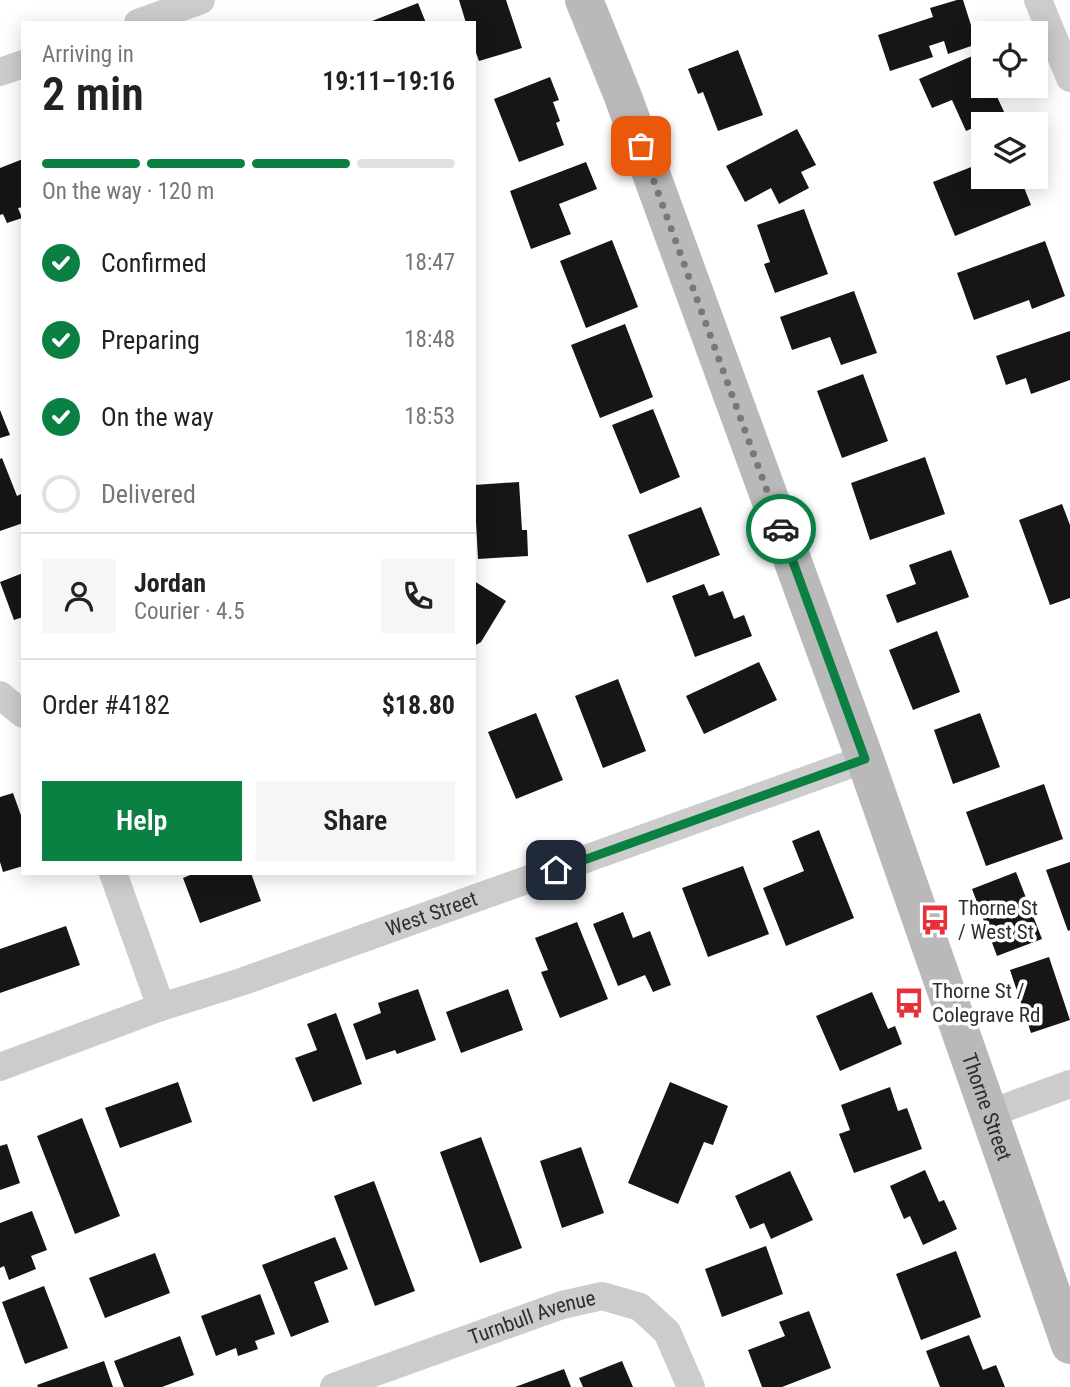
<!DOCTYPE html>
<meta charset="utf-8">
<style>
body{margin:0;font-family:"Roboto Condensed",sans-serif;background:#f6f6f6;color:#222;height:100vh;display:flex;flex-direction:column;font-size:26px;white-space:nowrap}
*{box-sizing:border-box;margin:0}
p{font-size:23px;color:#767676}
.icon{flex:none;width:38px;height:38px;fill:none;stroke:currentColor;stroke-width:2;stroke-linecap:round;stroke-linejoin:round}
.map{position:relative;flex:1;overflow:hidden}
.drawer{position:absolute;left:21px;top:21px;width:455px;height:854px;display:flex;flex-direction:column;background:#fff;border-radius:0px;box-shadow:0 4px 18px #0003}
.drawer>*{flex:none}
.tools{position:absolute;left:971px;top:21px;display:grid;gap:14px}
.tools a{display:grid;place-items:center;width:77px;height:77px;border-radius:0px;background:#fff;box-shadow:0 4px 18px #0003;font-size:35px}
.pin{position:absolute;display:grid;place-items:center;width:60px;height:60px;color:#fff;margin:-30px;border-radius:14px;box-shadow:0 4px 10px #0006}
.courier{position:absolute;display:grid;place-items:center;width:70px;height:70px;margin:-35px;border:5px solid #0b8043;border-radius:50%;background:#fff;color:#222;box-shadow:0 2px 9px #0007}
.head em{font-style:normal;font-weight:600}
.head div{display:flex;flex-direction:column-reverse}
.head{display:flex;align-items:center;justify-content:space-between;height:119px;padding:0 21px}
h1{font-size:46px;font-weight:600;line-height:52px}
.bar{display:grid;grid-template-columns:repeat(4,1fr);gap:10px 7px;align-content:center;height:84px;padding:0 21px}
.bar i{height:9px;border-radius:5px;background:#e0e0e0}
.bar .selected{background:#0b8043}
.bar p{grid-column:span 4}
.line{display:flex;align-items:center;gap:18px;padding:0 21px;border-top:2px solid #e0e0e0}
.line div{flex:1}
.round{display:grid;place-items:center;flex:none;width:74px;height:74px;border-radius:0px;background:#f6f6f6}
ol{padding:0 21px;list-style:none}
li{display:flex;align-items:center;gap:21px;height:77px}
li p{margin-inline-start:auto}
li .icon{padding:7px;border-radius:50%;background:#0b8043;color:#fff;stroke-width:4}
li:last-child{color:#767676}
li i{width:38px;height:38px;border:4px solid #e0e0e0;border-radius:50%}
.action{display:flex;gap:14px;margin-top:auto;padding:14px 21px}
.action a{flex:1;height:80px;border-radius:0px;background:#0b8043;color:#fff;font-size:28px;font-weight:600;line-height:80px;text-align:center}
.action a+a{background:#f6f6f6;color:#222}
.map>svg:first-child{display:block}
</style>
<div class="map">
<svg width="1070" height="1387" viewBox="0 0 1070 1387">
<rect width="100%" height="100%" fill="#fff"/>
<path fill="#161616" d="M459 0H506L522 48 479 61 474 47V23H466Z
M957 0H963L977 44 948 54 944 41 929 46 933 57 890 71 878 35 933 17 930 8Z
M418 3 426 23H367Z
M738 50 763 115 718 131 703 92 698 94 688 69Z
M984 51V86H997L993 88 1005 114 966 131 952 100 932 108 919 79Z
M550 77 559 100 553 102 560 121 556 123 564 145 519 162 494 99Z
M797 129 816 165 801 172 809 188 779 204 771 188 745 202 726 166Z
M23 159V207L18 208 22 218 7 223 3 214 0 215V168Z
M586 162 597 189 559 204 571 234 531 249 510 191Z
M984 162V177H1010L1012 184 1021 180 1031 205 955 236 933 182Z
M804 209 828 274 775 293 764 264 770 262 757 225Z
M612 240 638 307 586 328 560 261Z
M1045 241 1065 296 1032 309 1029 300 974 320 957 273Z
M854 291 877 353 841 365 830 337 792 350 780 317Z
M625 324 653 397 600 418 571 345Z
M1070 331V380L1031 394 1026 378 1006 385 996 356Z
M863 374 888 441 842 458 817 391Z
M653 409 680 477 640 494 612 425Z
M0 410 10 435 0 438Z
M925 457 945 514 870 540 851 483Z
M2 458 17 496 23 493V523L0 531V459Z
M519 482 522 530H527L528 556 478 559 474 485Z
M1062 504 1070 525V598L1050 605 1019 520Z
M701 507 720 555 647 583 628 535Z
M951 550 969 597 897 623 886 595 916 584 909 565Z
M23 573V617L14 620 0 582Z
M474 581 506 601 481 642 474 646Z
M704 584 709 596 723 591 734 619 744 615 752 636 695 657 672 596Z
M937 631 960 692 913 710 889 650Z
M759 662 777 700 704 734 686 696Z
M618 679 646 751 603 768 575 696Z
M536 713 563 780 516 799 488 732Z
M980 713 1000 767 953 784 934 730Z
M1044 784 1063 839 986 866 966 812Z
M13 793 23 821V866L3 872 0 862V797Z
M819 830 854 918 786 946 763 888 804 871 792 841Z
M1070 862V930L1068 931 1046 870Z
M743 866 769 934 708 957 682 888Z
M1016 872 1042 939 997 956 972 889Z
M195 873H251L261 901 200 923 183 878Z
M623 912 633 938 650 931 671 985 653 992 645 975 618 986 593 924Z
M577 922 608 999 560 1018 541 972 548 970 535 938Z
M66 926 80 965 0 993V949Z
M1049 957 1070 1020 1031 1033 1010 970Z
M418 989 436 1040 397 1054 395 1050 366 1060 353 1024 381 1013 378 1003Z
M508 989 523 1030 461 1053 446 1012Z
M872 992 888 1029 895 1026 902 1044 840 1071 816 1016Z
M336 1013 362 1084 313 1102 295 1058 317 1050 307 1024Z
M178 1082 192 1122 120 1148 105 1108Z
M670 1082 728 1106 713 1145 704 1142 678 1204 628 1183Z
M890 1087 898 1111 907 1108 922 1149 854 1173 839 1134 850 1130 841 1105Z
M82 1118 120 1216 75 1234 37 1136Z
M481 1137 522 1248 480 1263 440 1152Z
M7 1144 20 1183 0 1190V1146Z
M581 1147 604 1213 562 1228 540 1161Z
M925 1170 939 1202 944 1200 957 1229 923 1245 910 1216 904 1219 890 1186Z
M790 1171 813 1220 771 1239 764 1223 750 1229 735 1196Z
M374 1181 415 1291 375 1306 334 1196Z
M32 1211 47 1250 31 1256 36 1269 9 1280 4 1266 0 1268V1223Z
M335 1237 348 1269 314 1282 329 1322 291 1337 262 1265Z
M766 1246 783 1294 722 1317 705 1269Z
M956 1251 981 1317 921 1340 896 1274Z
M155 1253 170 1293 105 1318 89 1278Z
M44 1286 68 1348 25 1364 2 1302Z
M260 1294 275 1334 255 1341 258 1349 238 1356 236 1348 216 1356 201 1316Z
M809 1311 831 1368 782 1387H762L748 1350 785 1336 779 1322Z
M969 1335 983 1370 996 1365 1005 1387H940L926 1351Z
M180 1336 194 1375 162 1387H124L114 1361Z
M104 1361 113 1387H38L37 1385Z
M622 1361 633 1387H583L579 1378Z
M564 1369 571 1387H515Z"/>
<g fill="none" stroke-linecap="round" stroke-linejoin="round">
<g stroke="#ccc" stroke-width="28">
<path d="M1038 0 1070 78"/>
<path d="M138 23 201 0"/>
<path d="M0 72 23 64"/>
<path d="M0 695 23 714"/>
<path d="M113 873 161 1007"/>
<path id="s1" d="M0 1067 161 1007 244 981 865 759"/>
<path d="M988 1114 1070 1084"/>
<path id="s2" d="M334 1387 562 1305 602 1296 640 1307 667 1332 691 1387"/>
</g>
<path stroke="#b9b9b9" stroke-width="38" id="s3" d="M584 0 622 94 865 759 1070 1345"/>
</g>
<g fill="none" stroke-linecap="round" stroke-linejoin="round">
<path stroke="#787878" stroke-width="7" stroke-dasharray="0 12.6" d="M641 146 781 529"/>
<path stroke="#0b8043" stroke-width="9" d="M556 870 865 759 781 529"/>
</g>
<defs>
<g id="bus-bare" transform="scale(2.415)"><path d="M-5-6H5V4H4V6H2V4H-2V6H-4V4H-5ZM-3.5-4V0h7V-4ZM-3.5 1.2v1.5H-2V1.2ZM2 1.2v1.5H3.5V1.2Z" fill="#e7303a" stroke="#fff" stroke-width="2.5" paint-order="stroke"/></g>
</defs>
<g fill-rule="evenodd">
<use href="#bus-bare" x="935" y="920"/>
<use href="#bus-bare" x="909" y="1003"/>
</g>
<g text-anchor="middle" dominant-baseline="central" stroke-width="7" stroke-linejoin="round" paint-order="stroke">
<g font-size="21" fill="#2f2f2f" stroke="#fff" text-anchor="start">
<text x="958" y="908">Thorne St<tspan x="958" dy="24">/ West St</tspan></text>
<text x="932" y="991">Thorne St /<tspan x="932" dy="24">Colegrave Rd</tspan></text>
</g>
<g font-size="21" fill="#2f2f2f" stroke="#fff">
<text stroke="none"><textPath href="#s1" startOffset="458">West Street</textPath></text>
<text stroke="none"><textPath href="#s3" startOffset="1178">Thorne Street</textPath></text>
<text stroke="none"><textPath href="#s2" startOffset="210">Turnbull Avenue</textPath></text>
</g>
</g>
</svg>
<div class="tools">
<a><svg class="icon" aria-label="locate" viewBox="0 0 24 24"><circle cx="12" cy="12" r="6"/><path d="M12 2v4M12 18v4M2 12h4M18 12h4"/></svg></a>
<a><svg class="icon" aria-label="layers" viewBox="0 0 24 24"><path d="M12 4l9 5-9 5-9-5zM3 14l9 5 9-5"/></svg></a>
</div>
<div class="pin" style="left:641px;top:146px;background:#ea580c"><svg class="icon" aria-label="bag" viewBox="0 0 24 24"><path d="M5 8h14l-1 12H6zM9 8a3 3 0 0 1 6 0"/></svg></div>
<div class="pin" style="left:556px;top:870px;background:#1f2937"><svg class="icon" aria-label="home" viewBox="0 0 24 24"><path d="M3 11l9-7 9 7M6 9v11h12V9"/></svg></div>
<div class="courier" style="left:781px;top:529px"><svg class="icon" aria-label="car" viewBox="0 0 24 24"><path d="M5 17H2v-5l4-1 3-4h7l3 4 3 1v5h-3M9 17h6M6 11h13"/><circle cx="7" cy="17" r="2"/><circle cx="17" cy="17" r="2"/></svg></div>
<section class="drawer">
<div class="head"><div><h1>2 min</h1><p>Arriving in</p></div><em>19:11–19:16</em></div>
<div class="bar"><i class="selected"></i><i class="selected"></i><i class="selected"></i><i></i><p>On the way · 120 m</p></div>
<ol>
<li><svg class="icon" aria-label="check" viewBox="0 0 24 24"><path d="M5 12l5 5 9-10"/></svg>Confirmed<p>18:47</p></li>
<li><svg class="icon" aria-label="check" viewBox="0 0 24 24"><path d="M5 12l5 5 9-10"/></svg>Preparing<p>18:48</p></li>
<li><svg class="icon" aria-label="check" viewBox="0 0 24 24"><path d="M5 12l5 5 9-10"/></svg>On the way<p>18:53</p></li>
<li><i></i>Delivered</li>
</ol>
<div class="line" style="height:126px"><a class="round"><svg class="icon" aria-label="person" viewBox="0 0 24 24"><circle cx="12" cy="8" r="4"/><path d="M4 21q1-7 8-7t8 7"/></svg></a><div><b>Jordan</b><p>Courier · 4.5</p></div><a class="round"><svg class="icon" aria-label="phone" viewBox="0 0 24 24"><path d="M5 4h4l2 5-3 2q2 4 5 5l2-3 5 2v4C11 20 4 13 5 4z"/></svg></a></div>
<div class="line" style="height:91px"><div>Order #4182</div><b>$18.80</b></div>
<div class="action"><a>Help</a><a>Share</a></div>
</section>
</div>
